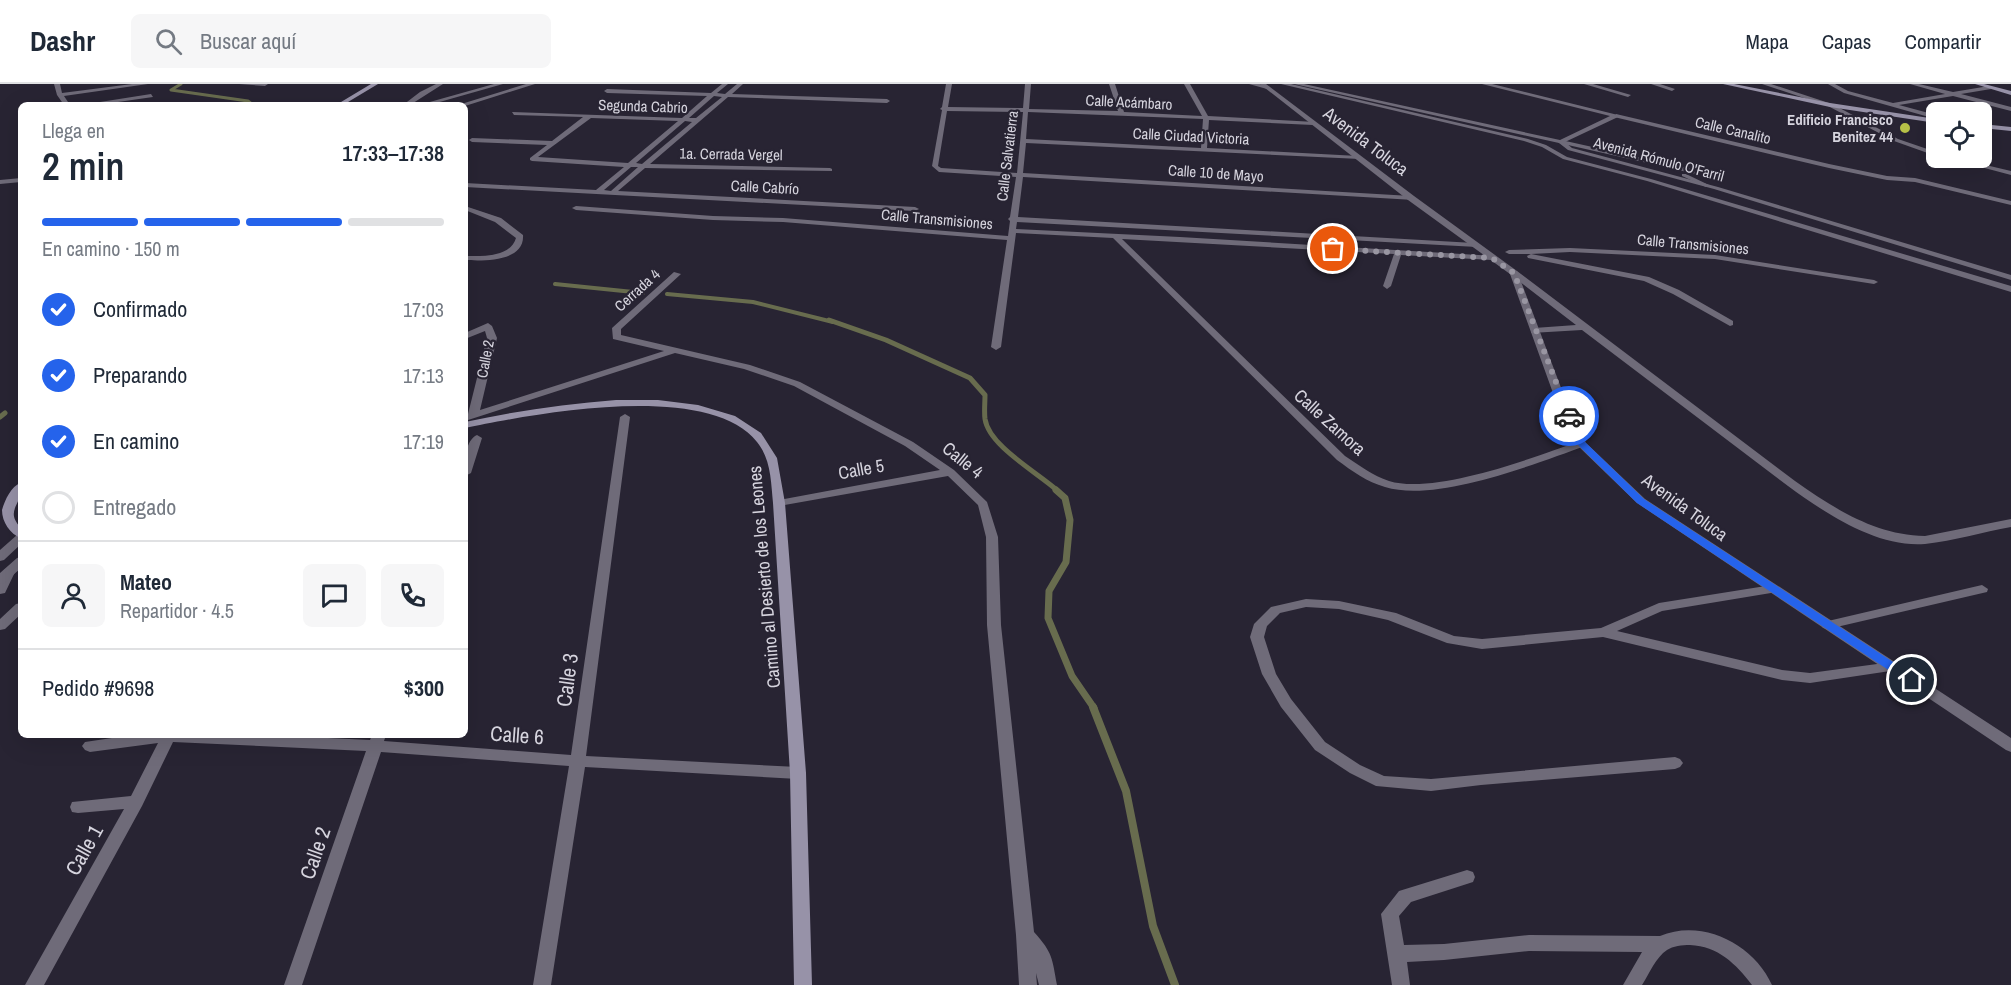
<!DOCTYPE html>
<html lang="es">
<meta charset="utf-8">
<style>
body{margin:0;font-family:"Archivo Narrow",sans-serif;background:#f6f6f7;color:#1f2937;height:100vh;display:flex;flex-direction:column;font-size:22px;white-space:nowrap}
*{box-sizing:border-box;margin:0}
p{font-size:20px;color:#747a83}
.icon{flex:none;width:33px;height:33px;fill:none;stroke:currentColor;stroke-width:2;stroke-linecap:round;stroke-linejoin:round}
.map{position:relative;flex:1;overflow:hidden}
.sheet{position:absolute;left:18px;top:18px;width:450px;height:636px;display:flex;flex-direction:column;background:#fff;border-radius:9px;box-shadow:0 6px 24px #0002}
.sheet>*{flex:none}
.fabs{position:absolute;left:1926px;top:18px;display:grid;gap:12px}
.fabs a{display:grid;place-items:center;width:66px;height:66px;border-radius:9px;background:#fff;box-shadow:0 6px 24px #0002;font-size:30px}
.pin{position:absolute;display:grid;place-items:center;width:51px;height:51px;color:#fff;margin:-26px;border:3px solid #fff;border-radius:50%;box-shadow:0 2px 6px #0007}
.courier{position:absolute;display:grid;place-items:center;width:60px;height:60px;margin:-30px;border:4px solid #2563eb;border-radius:50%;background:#fff;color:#222;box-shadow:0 2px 8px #0007}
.overview em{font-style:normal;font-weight:600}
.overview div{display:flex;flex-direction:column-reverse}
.overview{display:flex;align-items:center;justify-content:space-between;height:102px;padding:0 24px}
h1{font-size:39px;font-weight:600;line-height:45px}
.bar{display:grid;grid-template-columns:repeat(4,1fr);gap:9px 6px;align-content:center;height:72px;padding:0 24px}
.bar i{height:8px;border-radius:4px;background:#e0e1e3}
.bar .on{background:#2563eb}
.bar p{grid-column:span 4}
.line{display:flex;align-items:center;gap:15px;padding:0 24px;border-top:2px solid #e0e1e3}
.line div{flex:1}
.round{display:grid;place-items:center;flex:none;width:63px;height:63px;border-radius:9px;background:#f6f6f7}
ol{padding:0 24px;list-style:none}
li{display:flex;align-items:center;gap:18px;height:66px}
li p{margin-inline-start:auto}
li .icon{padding:6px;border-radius:50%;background:#2563eb;color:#fff;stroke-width:4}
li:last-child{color:#747a83}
li i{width:33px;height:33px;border:3px solid #e0e1e3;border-radius:50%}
header{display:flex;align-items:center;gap:36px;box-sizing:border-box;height:84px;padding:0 30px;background:#fff;border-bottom:2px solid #e0e1e3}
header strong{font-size:28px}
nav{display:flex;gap:33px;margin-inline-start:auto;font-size:21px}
.search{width:420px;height:54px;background:#f6f6f7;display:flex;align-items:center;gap:15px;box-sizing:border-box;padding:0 21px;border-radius:9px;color:#747a83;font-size:22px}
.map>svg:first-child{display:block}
</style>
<header>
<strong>Dashr</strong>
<div class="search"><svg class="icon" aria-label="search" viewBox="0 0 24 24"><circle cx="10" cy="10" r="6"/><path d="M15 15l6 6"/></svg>Buscar aquí</div>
<nav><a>Mapa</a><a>Capas</a><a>Compartir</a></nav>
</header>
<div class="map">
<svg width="2011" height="901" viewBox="0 0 2011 901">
<rect width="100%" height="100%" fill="#282433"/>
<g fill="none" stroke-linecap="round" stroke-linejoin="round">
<path stroke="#686c4e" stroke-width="3" d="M181 0 171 6 248 17 253 21"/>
<path stroke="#686c4e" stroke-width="4" d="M555 200 643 209
M667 210 753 218 833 238"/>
<path stroke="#686c4e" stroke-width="5" d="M829 236 886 256 970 294 985 311C985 319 984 327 985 335 989 362 1037 388 1058 407
M0 333 5 329"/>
<path stroke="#686c4e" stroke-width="7" d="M1056 406 1065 414 1070 436 1066 478 1049 507 1048 534 1072 592 1094 624"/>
<path stroke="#686c4e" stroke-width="8" d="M1093 623 1126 707 1153 842 1175 901"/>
<path fill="#6f6b79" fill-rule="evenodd" d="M54 0H60L62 9 132 0H148L64 12 70 21H64L57 11Z
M239 0H268L265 2Z
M436 0H443L410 21H403L420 8Z
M494 0H503L429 21H419Z
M526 0H535L465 22 458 21Z
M722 0H728L717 9 725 10 737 0H743L732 10 887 15 890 17 887 19 728 13 650 80 830 84 832 85V87L645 84 618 107 915 123 919 125 915 127 465 103V99L596 106 624 83 532 77 530 76V74L547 61 472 58 469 56 472 54 552 57 583 33 514 31 512 28 682 34 707 12 607 9 604 7 607 5 711 9ZM714 12 722 13 696 34H689ZM591 34 678 37 628 79 538 73ZM685 37 692 38 642 80 636 79ZM631 83H638L611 107 604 106Z
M946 0H952L948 23 1023 24 1025 0H1031L1029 25 1118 27 1109 0H1115L1124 28 1202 32 1184 0H1190L1208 32 1315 38 1313 41 1209 36 1207 64 1358 72 1361 74 1360 75 1026 59 1023 89 1411 112H1414V116L1023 93 1018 133 1474 159H1477V163L1017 138 1016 145 1180 153 1495 172V176H1492L1401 171 1391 202 1387 205 1383 202 1394 170 1122 155 1345 372C1359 381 1373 392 1389 397 1434 411 1533 374 1577 358H1585L1586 360 1585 362C1535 380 1436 419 1385 403 1367 398 1352 387 1337 376L1113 154 1016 149 1001 263 996 266 991 263 1007 156 783 138 713 136 576 126 572 124 576 122 713 132 783 134 1008 152 1010 137 1008 135 1010 133 1016 93 939 88 932 82 942 26 940 25 942 23ZM947 27 1023 28 1017 89 941 84 938 82ZM1028 28 1203 35 1201 64 1026 55Z
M1249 0H1260L1270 3 1267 5Z
M1281 0H1291L1528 55 1546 61 1567 73 1651 95 2011 202V208L1647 97 1563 75 1542 63 1524 57Z
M1584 0H1593L1631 11 1628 13Z
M1651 0H1660L1675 5 1672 7Z
M1762 0H1771L1832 20 1898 55 1936 68V72L1894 57 1828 22Z
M1828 0H1835L1848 7 1893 19 1945 10 1910 0H1919L1953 8 1989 2 1991 5 1961 10 2011 23V27L1953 12 1899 21 1936 31V35L1844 9Z
M151 10 153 13 97 21H81Z
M1616 30 1829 80 1887 92 1915 94 2011 117V121L1915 98 1887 96 1829 84 1614 33Z
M1561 56 1696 86 1699 88 1696 90 1559 59 1558 58Z
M1947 74H1956L2011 87V91Z
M1682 90H1686L1711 102 1706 103 1682 92Z
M21 94V98L0 100V96Z
M465 122 501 134 523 151C525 178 483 177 465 176V172C482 172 510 174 516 154L495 138 465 126Z
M1570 164 1715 171 1874 196 1878 198 1874 200 1715 175 1570 168 1531 170 1649 193 1679 206 1733 237V241L1730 242 1673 210 1644 197 1528 174 1527 172 1531 170H1509L1505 168 1509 166Z
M1511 187H1517L1795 397C1835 425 1875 451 1925 452L2011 435V443C1983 448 1954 457 1925 460 1877 464 1825 429 1788 402L1582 246 1531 249V245L1534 244 1576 241 1511 191Z
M674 188 681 190 621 245V251L750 281 800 298 913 358 954 386 987 418 998 453 1001 541 1034 848C1053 869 1052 874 1057 901H1039L1036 889 1037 901H1019L1016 851 987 541 986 453 978 421 948 392 779 422 775 421 773 419 779 416 940 386 905 362 794 302 744 285 675 269 465 337V331L468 330 487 254 485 247 465 255V249L488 239 492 242 497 254 480 326 664 267 613 255 612 244Z
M625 330 630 333 586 672 798 683 803 685 806 689 803 693 798 695 585 683 551 901H533L569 682 381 668 302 901H284L366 667 173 658 142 722 44 901H25L124 725 78 729 72 728 70 723 72 718 131 712 158 659 90 668 85 666 82 662 85 658 132 651H265L370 656 372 651H386L384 657 571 671 620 333Z
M477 351 482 354 471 389 465 392C465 380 464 357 477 351Z
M9 484 15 488 5 509 0 510V493L5 485Z
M1772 501 1778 505 1777 508 1662 527 1617 547 1782 586 1810 589 1892 578 1897 580 1899 583 1897 586 1810 599 1782 596 1603 553 1482 565 1447 559 1388 536 1339 525 1306 523 1280 529 1267 542 1264 553 1276 590 1291 615 1325 658 1360 681 1384 692 1431 695 1675 673 1680 675 1683 679 1680 683 1675 685 1481 701 1431 707 1376 702 1350 689 1315 666 1281 623 1262 590 1250 553 1254 540 1271 523 1306 515 1339 517 1396 529 1454 552 1482 555 1601 544 1659 519Z
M1982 501 1988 505 1987 508 1828 545 1823 544 1821 541 1823 538 1828 537Z
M21 519V530L5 545 0 546V535L16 520Z
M1467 786 1473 788 1475 793 1473 798 1411 818 1399 832 1404 861 1444 860 1529 851 1660 852C1702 834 1754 860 1772 901H1752C1736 880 1718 862 1690 861 1682 861 1673 862 1667 866 1656 873 1649 890 1642 901H1623L1642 868 1529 867 1444 876 1407 878 1410 901H1392L1381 830 1399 807Z"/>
<path fill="#6f6b79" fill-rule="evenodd" d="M1260 0H1266L1414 112 1517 187 1563 309 1586 359 1645 415 2011 654V668L2006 666 1637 419 1576 360 1553 309 1510 190 1408 116Z
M1294 0H1304L1560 56 1610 32 1482 0H1492L1618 31V33L1565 58 1572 64 1718 103 2011 191V196L1714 105 1568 66 1559 59Z
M21 450V460L4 476 0 477V466L17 451Z
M21 473V484L4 499 0 500V489L17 474Z"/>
<path fill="#9792a8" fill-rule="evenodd" d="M371 0H378L343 21H336Z
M1723 0H1734L1830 19 1936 35V39L1830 23Z
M1975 0H1984L2011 7V11Z
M1982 40 2011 43V47L1982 44Z
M616 316H658L698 321 735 332 761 349 777 374 785 419 806 689 812 901H794L790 689 773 419C771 398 771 375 757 358 708 296 533 330 465 344V338C515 327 565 320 616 316Z
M21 399C21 402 22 406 21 409 17 424 7 429 21 444V454C10 450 2 438 2 426 5 416 11 402 21 399Z"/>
</g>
<path fill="#2563eb" d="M1566 331 1573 332 1585 358 1644 415 1916 593V599H1908L1637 419 1578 361Z"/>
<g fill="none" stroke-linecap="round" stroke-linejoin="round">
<path stroke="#9996a2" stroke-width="6" stroke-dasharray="0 10.8" d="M1333 165 1492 174 1514 189 1569 332"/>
</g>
<circle fill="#b7c148" stroke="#282433" stroke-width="2" cx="1905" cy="44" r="6"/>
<g text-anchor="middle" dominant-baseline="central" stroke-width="4.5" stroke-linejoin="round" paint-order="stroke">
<g font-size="15" fill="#d6d4de" stroke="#282433">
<text transform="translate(1129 18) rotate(3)">Calle Acámbaro</text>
<text transform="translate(643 22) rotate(2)">Segunda Cabrio</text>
<text transform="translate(1733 46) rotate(13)">Calle Canalito</text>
<text transform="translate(1191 52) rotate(3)">Calle Ciudad Victoria</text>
<text transform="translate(731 70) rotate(1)">1a. Cerrada Vergel</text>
<text transform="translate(1007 72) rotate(-83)">Calle Salvatierra</text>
<text transform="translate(1659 75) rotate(15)">Avenida Rómulo O'Farril</text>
<text transform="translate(1216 89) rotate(4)">Calle 10 de Mayo</text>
<text transform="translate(765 103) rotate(3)">Calle Cabrío</text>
<text transform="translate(937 135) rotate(5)">Calle Transmisiones</text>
<text transform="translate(1693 160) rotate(5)">Calle Transmisiones</text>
<text transform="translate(637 206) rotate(-42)">Cerrada 4</text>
<text transform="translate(485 275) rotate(-79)">Calle 2</text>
</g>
<g font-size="15" font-weight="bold" fill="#d6d4de" stroke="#282433" text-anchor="end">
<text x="1893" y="35">Edificio Francisco<tspan x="1893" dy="17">Benitez 44</tspan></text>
</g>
<g font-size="18" fill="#d6d4de" stroke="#282433">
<text transform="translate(1366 57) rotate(37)">Avenida Toluca</text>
<text transform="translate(1330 338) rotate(42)">Calle Zamora</text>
<text transform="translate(963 376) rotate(39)">Calle 4</text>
<text transform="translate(861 385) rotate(-10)">Calle 5</text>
<text transform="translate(1685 423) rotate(36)">Avenida Toluca</text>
<text transform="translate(764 493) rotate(-95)">Camino al Desierto de los Leones</text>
</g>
<g font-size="21" fill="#d6d4de" stroke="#282433">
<text transform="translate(567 596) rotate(-82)">Calle 3</text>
<text transform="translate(517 651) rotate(4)">Calle 6</text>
<text transform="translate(84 766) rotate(-61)">Calle 1</text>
<text transform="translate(315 769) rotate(-71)">Calle 2</text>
</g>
</g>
</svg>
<div class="fabs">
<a><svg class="icon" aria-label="locate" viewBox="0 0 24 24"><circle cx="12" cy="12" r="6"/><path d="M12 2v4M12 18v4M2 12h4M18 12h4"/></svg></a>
</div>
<div class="pin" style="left:1333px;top:165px;background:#ea580c"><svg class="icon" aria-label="bag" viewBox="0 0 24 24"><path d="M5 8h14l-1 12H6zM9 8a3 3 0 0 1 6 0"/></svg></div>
<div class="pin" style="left:1912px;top:596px;background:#1f2937"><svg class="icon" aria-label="home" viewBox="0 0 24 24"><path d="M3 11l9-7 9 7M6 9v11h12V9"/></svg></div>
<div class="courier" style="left:1569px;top:332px"><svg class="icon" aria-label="car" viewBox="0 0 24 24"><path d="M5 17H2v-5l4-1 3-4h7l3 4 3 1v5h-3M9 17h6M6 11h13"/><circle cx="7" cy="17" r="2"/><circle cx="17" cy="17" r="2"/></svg></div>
<section class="sheet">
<div class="overview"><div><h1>2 min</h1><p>Llega en</p></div><em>17:33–17:38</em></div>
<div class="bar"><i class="on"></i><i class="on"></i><i class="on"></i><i></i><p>En camino · 150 m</p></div>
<ol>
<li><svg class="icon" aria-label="check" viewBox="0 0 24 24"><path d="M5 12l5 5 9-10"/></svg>Confirmado<p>17:03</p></li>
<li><svg class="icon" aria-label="check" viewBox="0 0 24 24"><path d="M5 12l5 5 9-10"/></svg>Preparando<p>17:13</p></li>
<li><svg class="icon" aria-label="check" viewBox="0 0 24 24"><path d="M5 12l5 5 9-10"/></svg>En camino<p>17:19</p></li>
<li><i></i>Entregado</li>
</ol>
<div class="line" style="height:108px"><a class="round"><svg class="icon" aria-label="person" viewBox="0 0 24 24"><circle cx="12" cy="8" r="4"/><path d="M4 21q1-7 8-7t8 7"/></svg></a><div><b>Mateo</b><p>Repartidor · 4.5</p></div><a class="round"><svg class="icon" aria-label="chat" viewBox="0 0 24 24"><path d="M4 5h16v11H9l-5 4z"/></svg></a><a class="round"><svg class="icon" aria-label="phone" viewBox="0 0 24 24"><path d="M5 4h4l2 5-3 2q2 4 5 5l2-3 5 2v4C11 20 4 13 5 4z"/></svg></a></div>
<div class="line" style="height:78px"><div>Pedido #9698</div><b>$300</b></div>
</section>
</div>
